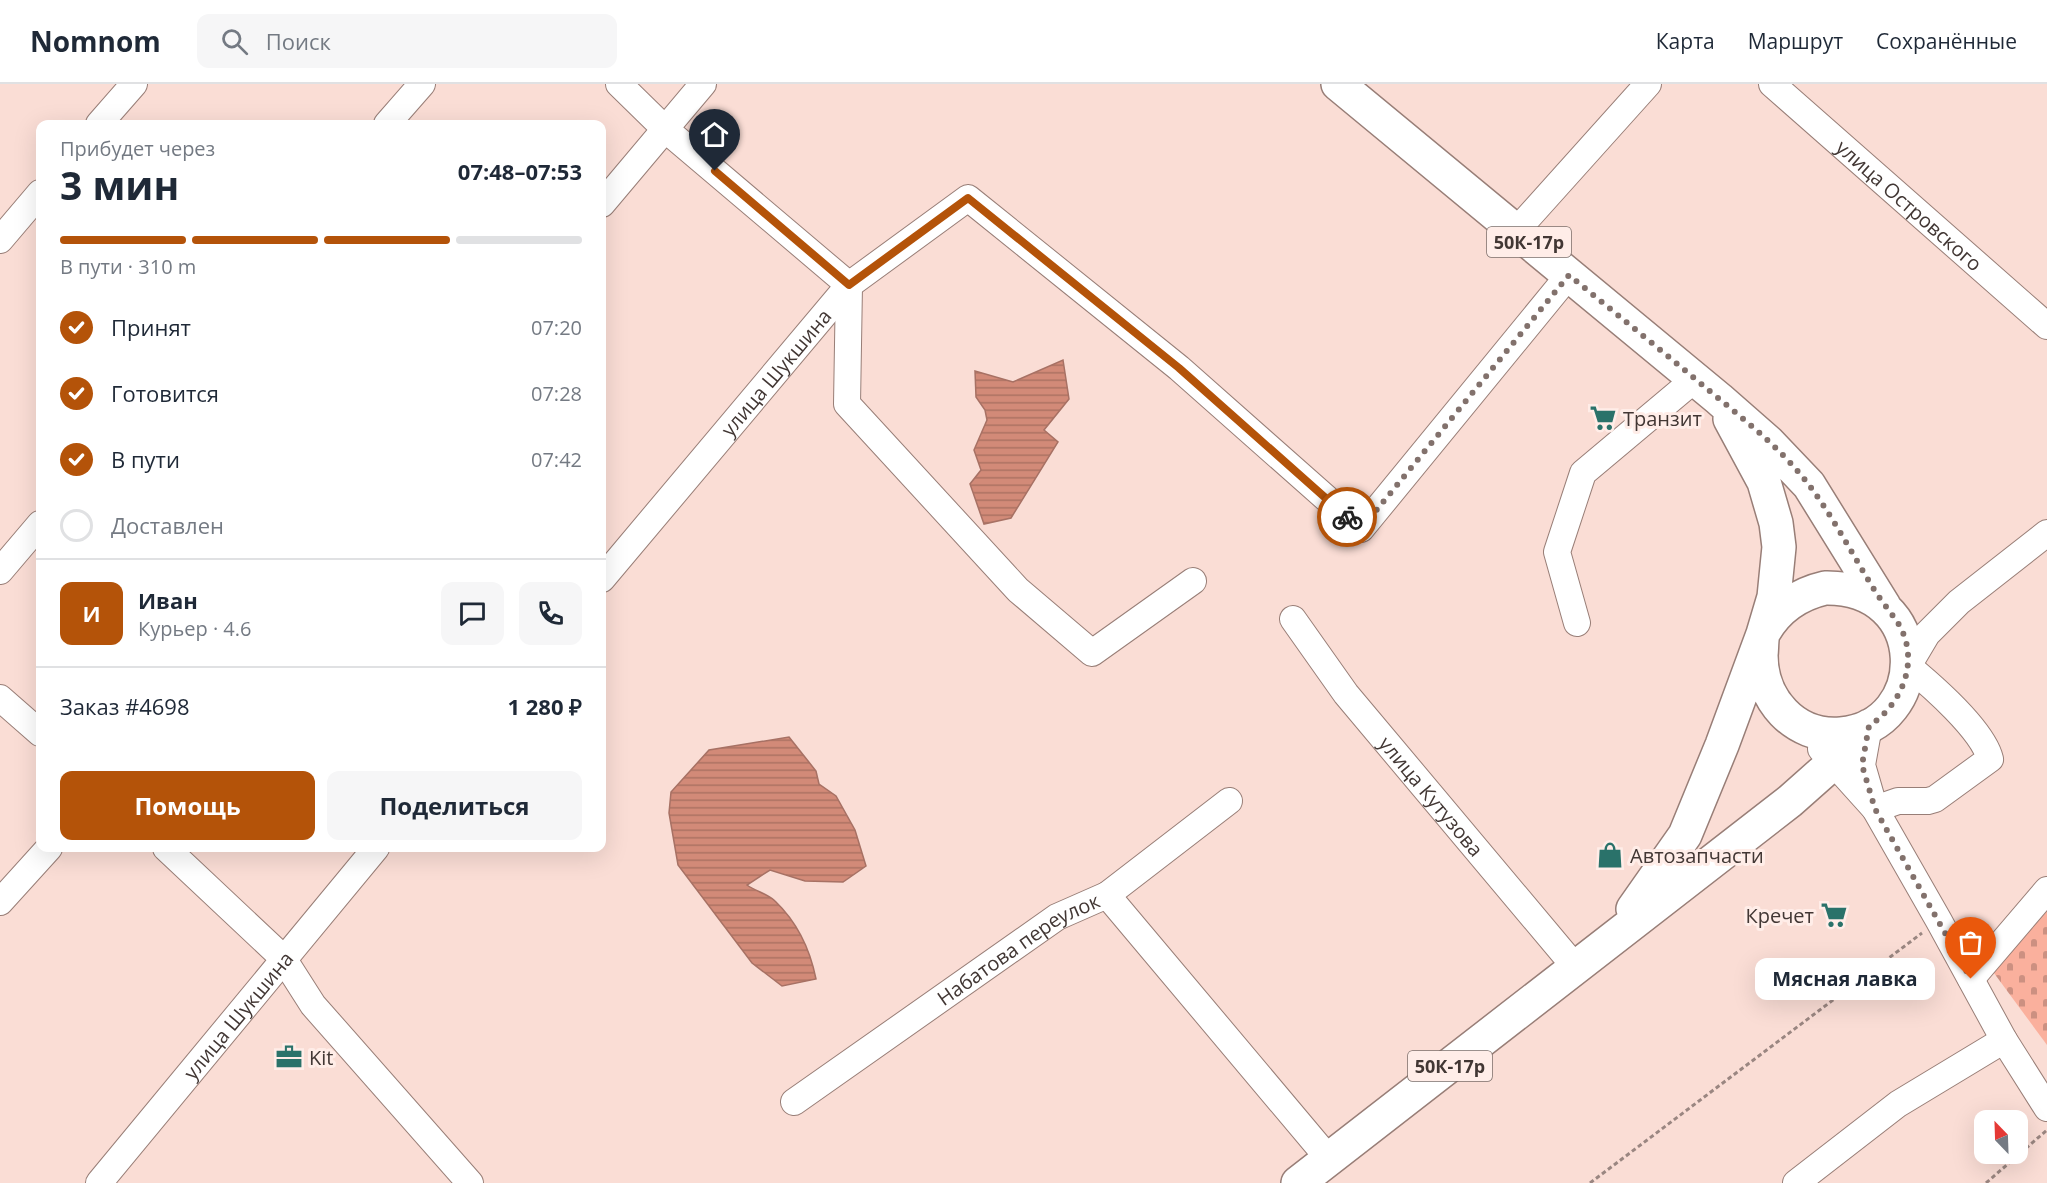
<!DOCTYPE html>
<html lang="ru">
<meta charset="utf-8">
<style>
body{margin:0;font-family:"Open Sans",sans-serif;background:#f6f6f7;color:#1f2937;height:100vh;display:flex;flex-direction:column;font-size:22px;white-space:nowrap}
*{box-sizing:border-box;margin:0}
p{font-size:20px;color:#747a83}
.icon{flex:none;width:33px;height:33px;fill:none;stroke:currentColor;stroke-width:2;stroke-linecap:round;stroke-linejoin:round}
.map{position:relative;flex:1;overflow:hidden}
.details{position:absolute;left:36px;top:36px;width:570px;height:732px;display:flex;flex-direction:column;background:#fff;border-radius:12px;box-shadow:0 6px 24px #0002}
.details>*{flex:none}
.needle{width:39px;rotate:337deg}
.buttons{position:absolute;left:1974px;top:1026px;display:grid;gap:12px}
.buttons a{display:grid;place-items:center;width:54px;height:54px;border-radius:12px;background:#fff;box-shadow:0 6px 24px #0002;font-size:30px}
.pin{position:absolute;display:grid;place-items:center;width:51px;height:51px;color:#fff;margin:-62px -26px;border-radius:50% 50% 50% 0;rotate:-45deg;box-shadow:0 0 6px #0007}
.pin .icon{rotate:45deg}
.courier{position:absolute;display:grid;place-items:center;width:60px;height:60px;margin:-30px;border:4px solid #b45309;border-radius:50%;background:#fff;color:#222;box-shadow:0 2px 8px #0007}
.bubble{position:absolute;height:42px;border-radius:12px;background:#fff;box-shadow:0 6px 24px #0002;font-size:20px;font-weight:700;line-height:42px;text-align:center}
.summary em{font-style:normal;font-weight:700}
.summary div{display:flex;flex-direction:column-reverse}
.summary{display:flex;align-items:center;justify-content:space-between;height:102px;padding:0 24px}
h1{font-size:39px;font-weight:700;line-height:45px}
.bar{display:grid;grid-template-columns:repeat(4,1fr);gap:9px 6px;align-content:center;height:72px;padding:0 24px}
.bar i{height:8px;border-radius:4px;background:#e0e1e3}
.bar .selected{background:#b45309}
.bar p{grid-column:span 4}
.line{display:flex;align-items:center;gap:15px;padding:0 24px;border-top:2px solid #e0e1e3}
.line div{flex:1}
.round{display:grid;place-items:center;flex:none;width:63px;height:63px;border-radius:12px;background:#f6f6f7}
ol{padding:0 24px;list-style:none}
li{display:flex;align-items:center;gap:18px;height:66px}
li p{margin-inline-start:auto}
li .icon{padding:6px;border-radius:50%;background:#b45309;color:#fff;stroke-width:4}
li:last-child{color:#747a83}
li i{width:33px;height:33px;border:3px solid #e0e1e3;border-radius:50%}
.cta{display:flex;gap:12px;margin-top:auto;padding:12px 24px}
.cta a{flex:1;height:69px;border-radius:12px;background:#b45309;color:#fff;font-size:24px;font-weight:700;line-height:69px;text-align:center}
.cta a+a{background:#f6f6f7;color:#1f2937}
header{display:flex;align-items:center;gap:36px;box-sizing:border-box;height:84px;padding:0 30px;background:#fff;border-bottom:2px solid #e0e1e3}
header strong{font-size:28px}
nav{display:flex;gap:33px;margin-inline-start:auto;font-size:21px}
.search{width:420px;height:54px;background:#f6f6f7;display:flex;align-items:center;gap:15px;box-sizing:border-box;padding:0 21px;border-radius:12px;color:#747a83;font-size:22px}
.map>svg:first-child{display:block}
</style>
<header>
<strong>Nomnom</strong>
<div class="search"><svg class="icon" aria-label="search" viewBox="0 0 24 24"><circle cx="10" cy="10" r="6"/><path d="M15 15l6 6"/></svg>Поиск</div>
<nav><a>Карта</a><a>Маршрут</a><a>Сохранённые</a></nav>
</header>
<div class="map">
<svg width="2047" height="1099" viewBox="0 0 2047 1099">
<defs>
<pattern id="cemetery-stones" width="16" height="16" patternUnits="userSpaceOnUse" patternTransform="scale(1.5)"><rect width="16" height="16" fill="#fab09d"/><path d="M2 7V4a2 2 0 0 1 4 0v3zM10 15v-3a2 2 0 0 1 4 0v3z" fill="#cc9081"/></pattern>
<pattern id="water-rules" width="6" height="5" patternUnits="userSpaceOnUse" patternTransform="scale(1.5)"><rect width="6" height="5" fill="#d28a78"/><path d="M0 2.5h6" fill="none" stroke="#ac7263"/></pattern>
</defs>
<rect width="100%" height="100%" fill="#faddd5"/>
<path fill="url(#cemetery-stones)" d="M2047 824V961L1991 885Z"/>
<path fill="url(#water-rules)" stroke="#a77164" stroke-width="1.5" d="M1063 276 1069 315 1044 346 1058 358 1011 434 984 440 970 400 981 386 974 366 987 336 985 326 976 313 975 287 1013 298Z
M789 653 816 687 819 700 836 712 855 746 866 782 843 798 805 797 770 786 747 801C755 807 768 810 775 817 797 838 810 865 816 895L782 902 752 879 678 781 669 729 671 708 709 666Z"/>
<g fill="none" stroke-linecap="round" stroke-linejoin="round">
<g stroke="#987e77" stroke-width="28">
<g id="minor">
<path d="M619 0 665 45 849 201 847 320 1018 506 1092 569 1193 497"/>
<path id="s1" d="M1772 0 2047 242"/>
<path d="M99 40 134 0"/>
<path d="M387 40 422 0"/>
<path d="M602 120 703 0"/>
<path d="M1516 147 1648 0"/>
<path d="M0 156 40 109"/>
<path d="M0 487 40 440"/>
<path id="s2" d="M602 495 849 201 968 114 1179 284 1361 445 1569 191"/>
<path id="s3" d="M1293 535 1346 610 1576 884"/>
<path d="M1577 539 1557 468 1583 389 1695 295"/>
<path d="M0 614 40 649"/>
<path d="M1869 642 1862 681 1873 719"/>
<path d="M1821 665 1875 725 1939 837 2004 956 2047 1024"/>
<path d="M1875 725 1898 717H1928L1935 715 1990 675C1983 646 1931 601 1908 582L1927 550 1959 518 2047 449"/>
<path d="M166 764 283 874 313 921 470 1099"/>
<path d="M1107 811 1229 717"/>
<path d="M0 818 49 764"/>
<path d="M1971 895 2047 806"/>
<path id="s4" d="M794 1018 1057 833 1107 811 1329 1075"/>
<path id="s5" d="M99 1099 376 764"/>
<path d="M1796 1099 1898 1020 2004 956"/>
</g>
</g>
<g stroke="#987e77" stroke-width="36">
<path id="major" d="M1338 0 1719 315 1768 358 1809 401 1884 522
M1825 504C1932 502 1932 642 1841 650 1794 654 1761 615 1761 571 1762 564 1761 554 1764 548 1777 525 1799 510 1825 504Z
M1633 825 1685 751 1722 661 1763 550 1774 513 1779 463 1776 439 1764 398 1730 335
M1298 1099 1790 717 1834 678 1869 642"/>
</g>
<path stroke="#9a8681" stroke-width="3" stroke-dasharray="4.5 3" stroke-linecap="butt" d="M1590 1099 1922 849
M1986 1099 2047 1046"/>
<use href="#minor" stroke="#fff" stroke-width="26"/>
<use href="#major" stroke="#fff" stroke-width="33"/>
</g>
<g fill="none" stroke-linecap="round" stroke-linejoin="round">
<path stroke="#82716c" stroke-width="6" stroke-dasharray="0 10.8" d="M1347 433 1361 445 1569 191C1615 229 1661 266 1706 304 1742 334 1781 364 1809 401 1833 433 1851 468 1872 502 1880 516 1890 527 1898 539 1921 577 1902 620 1869 642L1862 681 1875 725 1971 895"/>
<path stroke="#b45309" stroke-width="8" d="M715 87 849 201 968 114 1179 284 1347 433"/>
</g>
<defs>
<g id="supermarket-bare" transform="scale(2.07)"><path d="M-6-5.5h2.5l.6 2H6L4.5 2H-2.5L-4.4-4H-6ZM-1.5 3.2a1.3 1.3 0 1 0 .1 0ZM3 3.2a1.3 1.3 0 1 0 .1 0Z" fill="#2a726a" stroke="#ffede8" stroke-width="2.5" paint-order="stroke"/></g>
<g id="shop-bare" transform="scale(2.07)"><path d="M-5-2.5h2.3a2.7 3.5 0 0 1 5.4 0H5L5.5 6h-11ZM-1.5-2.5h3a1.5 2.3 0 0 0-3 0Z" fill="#2a726a" stroke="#ffede8" stroke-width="2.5" paint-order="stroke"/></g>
<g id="office-bare" transform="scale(2.07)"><path d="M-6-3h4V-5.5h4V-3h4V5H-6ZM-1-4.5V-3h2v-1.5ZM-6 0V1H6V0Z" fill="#2a726a" stroke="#ffede8" stroke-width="2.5" paint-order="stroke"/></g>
</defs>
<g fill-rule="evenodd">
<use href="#supermarket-bare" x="1603" y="334"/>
<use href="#shop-bare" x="1610" y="771"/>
<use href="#supermarket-bare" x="1834" y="831"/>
<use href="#office-bare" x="289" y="973"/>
</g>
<g text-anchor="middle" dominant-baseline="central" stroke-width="6" stroke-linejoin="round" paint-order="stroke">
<g fill="#ffede8" stroke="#7b6e6a" stroke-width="1.5">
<rect x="1487" y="143" width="84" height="30" rx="4.5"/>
<rect x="1408" y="967" width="84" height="30" rx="4.5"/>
</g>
<g font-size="18" font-weight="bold" fill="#423734">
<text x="1529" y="158">50К-17р</text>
<text x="1450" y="982">50К-17р</text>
</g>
<g font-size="20" fill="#423734" stroke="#ffede8">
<text stroke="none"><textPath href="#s1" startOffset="183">улица Островского</textPath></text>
<text stroke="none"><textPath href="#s2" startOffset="270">улица Шукшина</textPath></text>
<text stroke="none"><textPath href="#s3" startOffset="225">улица Кутузова</textPath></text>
<text stroke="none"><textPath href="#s4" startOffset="272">Набатова переулок</textPath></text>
<text stroke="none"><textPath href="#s5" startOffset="218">улица Шукшина</textPath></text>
</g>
<g font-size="20" fill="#423734" stroke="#ffede8" text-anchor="start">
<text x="1623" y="334">Транзит</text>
<text x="1630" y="771">Автозапчасти</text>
<text x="1814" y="831" text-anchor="end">Кречет</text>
<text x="309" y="973">Kit</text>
</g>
</g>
</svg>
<div class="buttons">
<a><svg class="needle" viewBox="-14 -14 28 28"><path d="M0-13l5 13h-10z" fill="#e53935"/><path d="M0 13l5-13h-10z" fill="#747a83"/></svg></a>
</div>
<div class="pin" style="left:1971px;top:895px;background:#ea580c"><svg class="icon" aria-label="bag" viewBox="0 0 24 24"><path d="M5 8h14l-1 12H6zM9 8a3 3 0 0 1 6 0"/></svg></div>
<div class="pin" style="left:715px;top:87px;background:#1f2937"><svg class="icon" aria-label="home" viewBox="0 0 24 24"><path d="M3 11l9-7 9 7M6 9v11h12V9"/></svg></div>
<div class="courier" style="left:1347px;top:433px"><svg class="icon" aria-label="bike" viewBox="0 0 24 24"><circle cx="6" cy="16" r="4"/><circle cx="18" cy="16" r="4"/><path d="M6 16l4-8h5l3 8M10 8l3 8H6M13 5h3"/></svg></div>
<div class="bubble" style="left:1755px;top:874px;width:180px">Мясная лавка</div>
<section class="details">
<div class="summary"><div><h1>3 мин</h1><p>Прибудет через</p></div><em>07:48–07:53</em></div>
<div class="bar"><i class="selected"></i><i class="selected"></i><i class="selected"></i><i></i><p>В пути · 310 m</p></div>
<ol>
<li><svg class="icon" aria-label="check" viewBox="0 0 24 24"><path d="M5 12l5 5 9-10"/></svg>Принят<p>07:20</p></li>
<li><svg class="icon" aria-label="check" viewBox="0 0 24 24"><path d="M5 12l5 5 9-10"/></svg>Готовится<p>07:28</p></li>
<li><svg class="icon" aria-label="check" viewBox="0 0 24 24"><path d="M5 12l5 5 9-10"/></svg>В пути<p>07:42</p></li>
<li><i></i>Доставлен</li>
</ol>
<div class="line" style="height:108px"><b class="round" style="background:#b45309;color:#fff">И</b><div><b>Иван</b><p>Курьер · 4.6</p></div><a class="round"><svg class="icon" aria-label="chat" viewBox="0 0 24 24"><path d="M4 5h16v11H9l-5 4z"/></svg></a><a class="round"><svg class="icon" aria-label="phone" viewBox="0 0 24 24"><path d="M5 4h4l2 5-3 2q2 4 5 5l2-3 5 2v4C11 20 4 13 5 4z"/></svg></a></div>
<div class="line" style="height:78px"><div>Заказ #4698</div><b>1 280 ₽</b></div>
<div class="cta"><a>Помощь</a><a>Поделиться</a></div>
</section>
</div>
